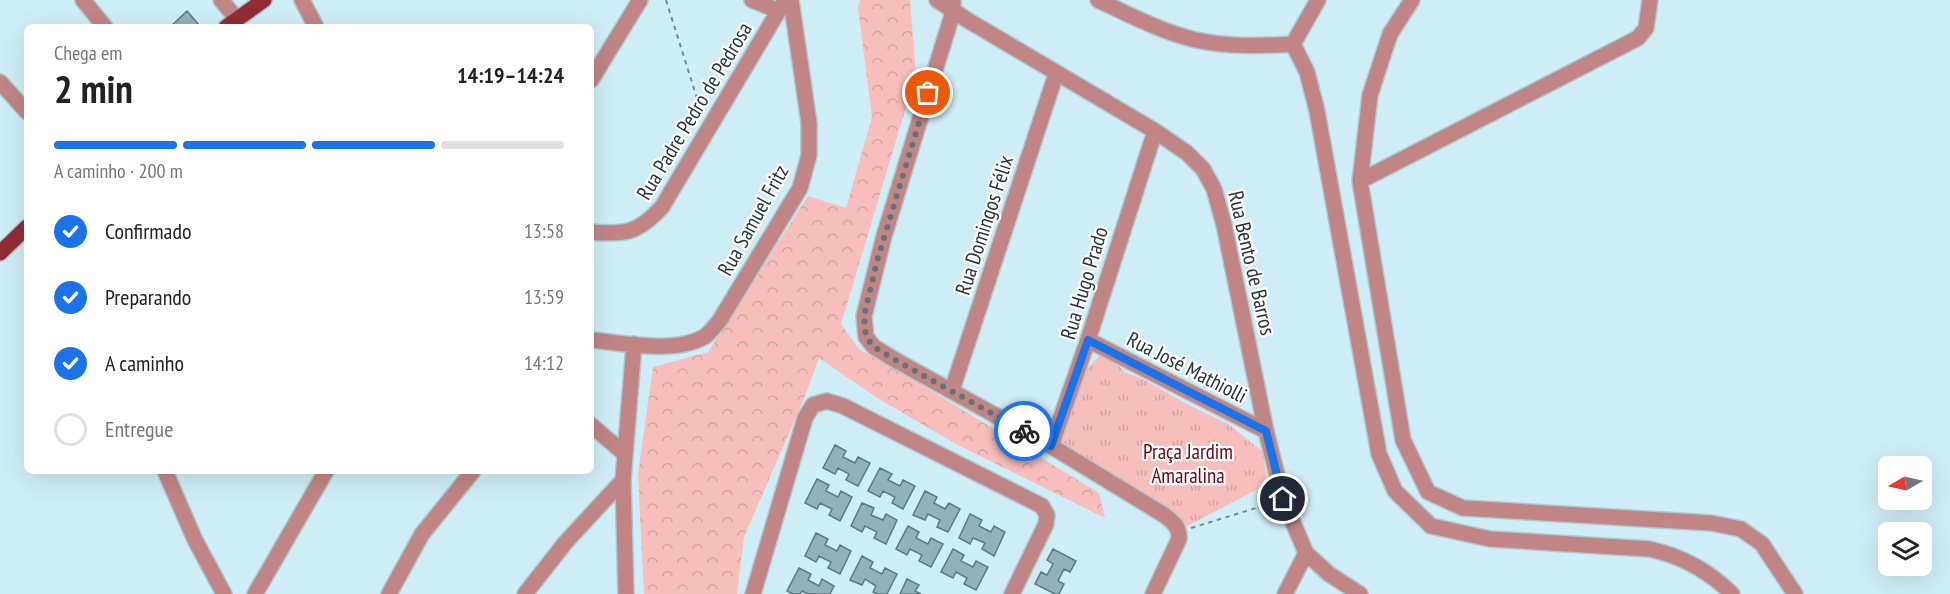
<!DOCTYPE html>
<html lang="pt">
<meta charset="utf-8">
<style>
body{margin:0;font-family:"PT Sans Narrow",sans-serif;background:#f6f6f6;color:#222;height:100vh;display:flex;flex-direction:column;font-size:22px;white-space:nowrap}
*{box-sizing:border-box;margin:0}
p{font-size:20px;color:#767676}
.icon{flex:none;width:33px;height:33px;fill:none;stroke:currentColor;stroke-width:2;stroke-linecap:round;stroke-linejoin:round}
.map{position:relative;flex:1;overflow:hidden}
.sheet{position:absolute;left:24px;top:24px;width:570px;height:450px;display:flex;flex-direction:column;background:#fff;border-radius:9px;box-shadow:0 6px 24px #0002}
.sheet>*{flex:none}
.needle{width:39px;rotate:261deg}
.tools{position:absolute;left:1878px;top:456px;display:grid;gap:12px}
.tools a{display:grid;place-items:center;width:54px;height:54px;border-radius:9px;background:#fff;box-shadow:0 6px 24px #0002;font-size:30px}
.pin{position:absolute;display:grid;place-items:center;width:51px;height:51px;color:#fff;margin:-26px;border:3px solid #fff;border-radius:50%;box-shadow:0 2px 6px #0007}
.courier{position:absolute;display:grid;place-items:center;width:60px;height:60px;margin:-30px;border:4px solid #1a73e8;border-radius:50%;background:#fff;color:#222;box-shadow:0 2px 8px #0007}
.overview em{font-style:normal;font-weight:800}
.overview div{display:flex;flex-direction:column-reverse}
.overview{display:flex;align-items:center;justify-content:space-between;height:102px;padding:0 30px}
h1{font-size:39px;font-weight:800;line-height:45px}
.bar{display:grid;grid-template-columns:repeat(4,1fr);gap:9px 6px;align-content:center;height:72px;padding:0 30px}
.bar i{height:8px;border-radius:4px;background:#e0e0e0}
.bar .current{background:#1a73e8}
.bar p{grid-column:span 4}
ol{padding:0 30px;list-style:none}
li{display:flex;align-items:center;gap:18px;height:66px}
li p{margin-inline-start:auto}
li .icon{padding:6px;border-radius:50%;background:#1a73e8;color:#fff;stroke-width:4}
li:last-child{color:#767676}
li i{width:33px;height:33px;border:3px solid #e0e0e0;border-radius:50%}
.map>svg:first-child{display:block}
</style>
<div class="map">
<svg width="1950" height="594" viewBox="0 0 1950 594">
<defs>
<pattern id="forest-crowns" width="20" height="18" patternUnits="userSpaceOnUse" patternTransform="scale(1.5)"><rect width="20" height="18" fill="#f7bebc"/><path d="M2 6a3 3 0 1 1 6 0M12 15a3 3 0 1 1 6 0" fill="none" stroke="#d4a4a2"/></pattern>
<pattern id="park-tufts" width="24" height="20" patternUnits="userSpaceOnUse" patternTransform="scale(1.5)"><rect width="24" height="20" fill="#f7bebc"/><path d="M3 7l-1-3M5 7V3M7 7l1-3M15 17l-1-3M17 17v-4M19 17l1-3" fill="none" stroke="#d4a4a2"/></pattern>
</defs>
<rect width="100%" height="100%" fill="#cfedf6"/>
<path fill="url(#forest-crowns)" d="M860 0H910L916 74 841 324 859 349 922 385 1099 493 1105 518 956 444 879 399 819 358 805 396 744 537 737 594H644L638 474 653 367 708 352 808 196 846 208 872 117 858 8Z"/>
<path fill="url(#park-tufts)" d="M1102 353 1111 357 1124 372 1145 380 1183 402 1228 424 1262 451 1268 484 1187 526 1056 444 1073 398 1088 368Z"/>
<path fill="#94b0ba" stroke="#5d7880" stroke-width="1.5" d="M187 11 199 25 197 27H170Z
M835 445 846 451 843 457 855 463 858 457 870 463 858 486 846 480 849 474 838 468 835 474 823 468Z
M880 468 892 474 888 480 900 486 903 480 915 486 903 509 892 503 895 497 883 491 880 497 868 491Z
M817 479 829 485 826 491 838 497 841 491 852 497 840 521 829 515 832 509 820 503 817 509 805 503Z
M925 491 937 497 934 503 945 509 949 503 960 509 948 532 937 527 940 520 928 514 925 520 913 515Z
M862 503 874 508 871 515 883 520 886 514 897 520 886 544 874 538 877 532 865 526 862 532 851 526Z
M970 514 982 520 979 526 991 532 994 526 1005 532 994 556 982 549 985 543 973 538 970 544 959 538Z
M908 526 919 532 916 538 928 544 931 538 943 544 931 567 919 561 922 555 910 549 907 555 896 549Z
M816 533 828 539 825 545 837 551 840 545 851 551 840 574 828 568 831 562 819 556 816 562 805 556Z
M953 549 964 555 961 561 973 567 976 561 988 567 976 590 964 584 967 578 956 572 953 578 941 572Z
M1053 549 1076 561 1070 572 1064 569 1058 581 1064 584 1059 594H1055L1035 584 1041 572 1047 575 1053 564 1047 560Z
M862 556 873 562 870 568 882 574 885 568 897 574 887 594H878L873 592 876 586 865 579 862 585 850 580Z
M799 568 811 574 808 580 819 586 822 579 834 586 830 594H808L802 591 800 594H793L787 591Z
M907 579 919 585 915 591 921 594H900Z"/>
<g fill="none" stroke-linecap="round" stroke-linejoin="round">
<g stroke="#adc8cf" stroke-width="18">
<path id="minor" d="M83 0 105 27
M221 0 237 19
M302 0 316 27
M752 0 779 11
M937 0 969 21 1155 131 1187 153 1203 169 1214 189 1224 225 1266 431 1283 499 1306 553 1329 574 1360 594
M953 0V12L884 236 864 316 866 337 874 347 897 361 1051 446 1164 515C1173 522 1180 527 1179 539L1153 594
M1098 0C1130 15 1162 32 1196 40 1228 47 1261 46 1293 44
M1412 0 1390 34 1370 95 1360 181 1403 440 1428 492 1463 508 1711 523 1741 529 1762 544 1795 594
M1293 44 1307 72 1317 111 1379 454 1395 491 1431 526 1490 539 1649 549C1682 556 1708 570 1732 594
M1293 44 1318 0
M591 80 640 0
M0 82 27 112
M1360 181 1638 38 1646 28 1650 0
M591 232C626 235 638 233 662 207L785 0
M591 340C624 343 674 354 704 337 710 333 715 326 720 320L800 188 809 155V123L791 0
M1088 340 1266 431
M952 390 1056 74
M591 425 625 454
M1051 446 1088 340 1155 131
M165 471 195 540 224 594
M255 594 326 471
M389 594 422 534 473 471
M525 594 565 543 623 480
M626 594 623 480 634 344
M753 594 805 418 813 405 827 401 843 406 1042 506 1047 515 1046 524 1012 594
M1285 594 1306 553"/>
</g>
<g stroke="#adc8cf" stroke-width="18">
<path id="major" d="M226 27 264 0
M0 253 27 227"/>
</g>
<path stroke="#778c92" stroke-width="2" stroke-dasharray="4.5 4.5" stroke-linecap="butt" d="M666 0 701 111
M1191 528 1269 504"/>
<use href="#minor" stroke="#c08584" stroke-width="15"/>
<use href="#major" stroke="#932c34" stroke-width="15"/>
</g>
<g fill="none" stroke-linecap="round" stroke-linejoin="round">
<path stroke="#617379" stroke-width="6" stroke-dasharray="0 10.8" d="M928 93 877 261 864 316 866 337 874 347 897 361 1024 431"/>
<path stroke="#1a73e8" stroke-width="8" d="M1024 431 1051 446 1088 340 1266 431 1283 499"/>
</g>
<g text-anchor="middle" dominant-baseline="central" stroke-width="4.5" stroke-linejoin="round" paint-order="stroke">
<g font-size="21" fill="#263235" stroke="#fff">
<text transform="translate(694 111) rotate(-59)">Rua Padre Pedro de Pedrosa</text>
<text transform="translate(753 220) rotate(-61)">Rua Samuel Fritz</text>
<text transform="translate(984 225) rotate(-72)">Rua Domingos Félix</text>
<text transform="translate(1252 263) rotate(77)">Rua Bento de Barros</text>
<text transform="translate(1084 283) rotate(-73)">Rua Hugo Prado</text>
<text transform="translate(1187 367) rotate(27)">Rua José Mathiolli</text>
</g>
<g font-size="21" fill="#6d0519" stroke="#fff">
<text x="1188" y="451">Praça Jardim<tspan x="1188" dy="24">Amaralina</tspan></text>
</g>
</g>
</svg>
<div class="tools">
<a><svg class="needle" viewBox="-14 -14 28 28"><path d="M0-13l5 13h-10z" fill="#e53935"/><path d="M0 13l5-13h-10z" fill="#767676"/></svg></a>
<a><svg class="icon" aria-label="layers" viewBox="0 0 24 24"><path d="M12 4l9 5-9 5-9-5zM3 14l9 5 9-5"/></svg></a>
</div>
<div class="pin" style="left:928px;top:93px;background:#ea580c"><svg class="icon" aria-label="bag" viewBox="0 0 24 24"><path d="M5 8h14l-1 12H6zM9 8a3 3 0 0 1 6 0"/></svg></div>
<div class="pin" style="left:1283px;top:499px;background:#1f2937"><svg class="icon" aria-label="home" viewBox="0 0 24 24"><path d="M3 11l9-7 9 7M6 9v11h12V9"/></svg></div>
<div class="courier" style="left:1024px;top:431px"><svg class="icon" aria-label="bike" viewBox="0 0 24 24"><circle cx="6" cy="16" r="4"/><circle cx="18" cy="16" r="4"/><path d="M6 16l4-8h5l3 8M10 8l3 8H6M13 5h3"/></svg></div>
<section class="sheet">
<div class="overview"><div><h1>2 min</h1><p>Chega em</p></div><em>14:19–14:24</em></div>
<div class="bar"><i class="current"></i><i class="current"></i><i class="current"></i><i></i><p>A caminho · 200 m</p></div>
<ol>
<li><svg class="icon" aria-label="check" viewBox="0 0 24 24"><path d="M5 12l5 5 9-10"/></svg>Confirmado<p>13:58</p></li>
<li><svg class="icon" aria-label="check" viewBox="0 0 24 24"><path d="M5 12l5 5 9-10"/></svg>Preparando<p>13:59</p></li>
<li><svg class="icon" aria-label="check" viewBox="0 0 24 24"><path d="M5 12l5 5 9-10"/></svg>A caminho<p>14:12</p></li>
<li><i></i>Entregue</li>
</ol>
</section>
</div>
